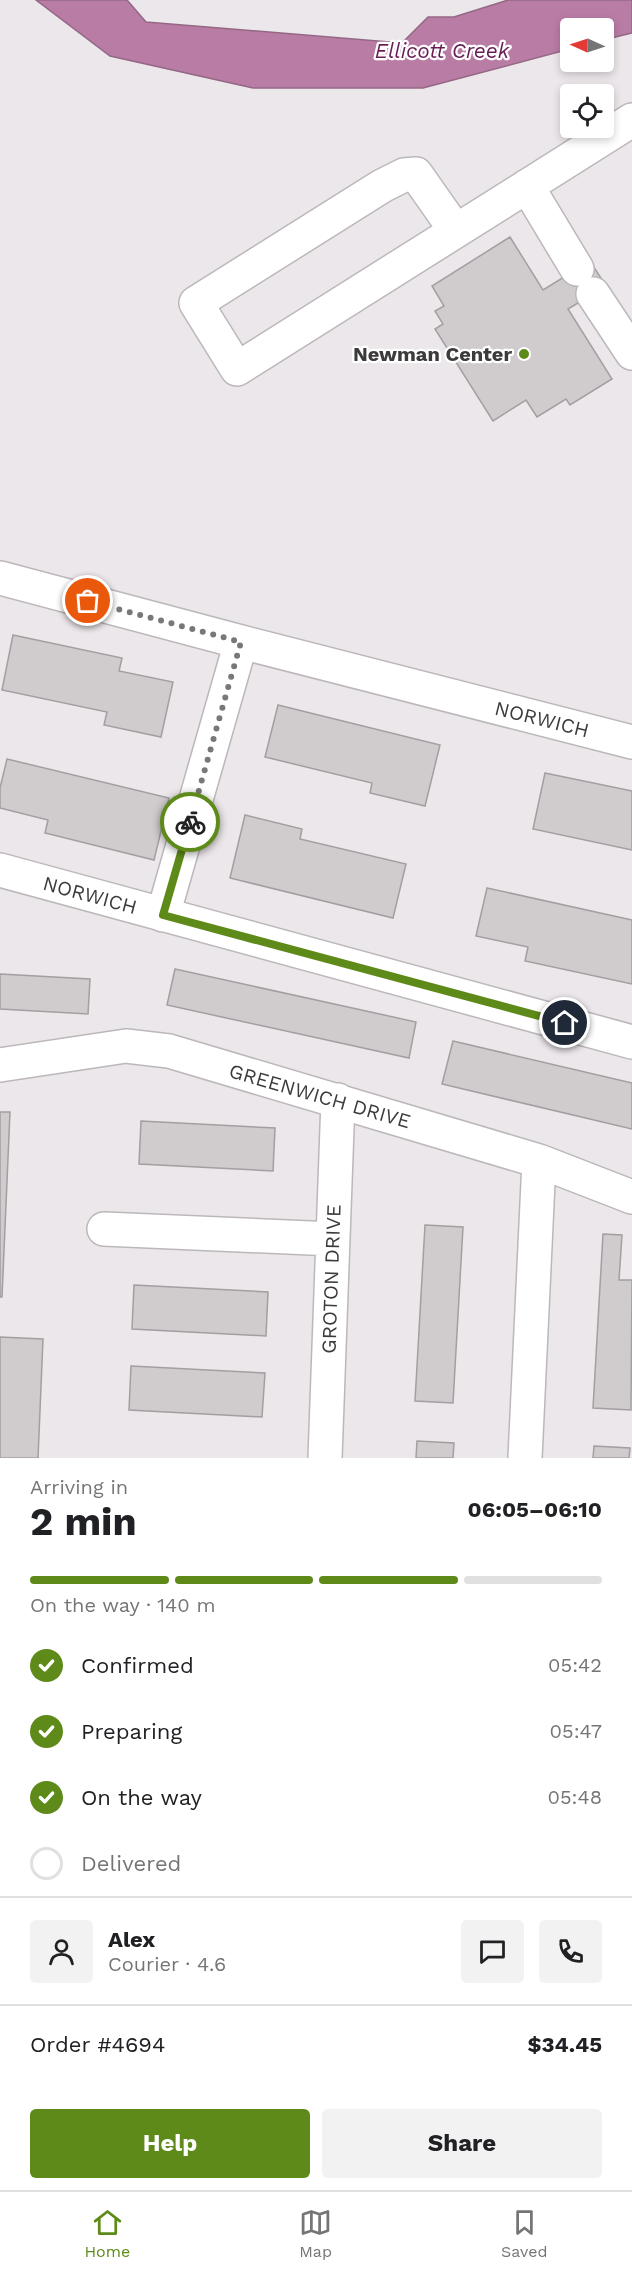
<!DOCTYPE html>
<meta charset="utf-8">
<style>
body{margin:0;font-family:"Work Sans",sans-serif;background:#f2f2f2;color:#202124;height:100vh;display:flex;flex-direction:column;font-size:22px;white-space:nowrap}
*{box-sizing:border-box;margin:0}
p{font-size:20px;color:#757577}
.icon{flex:none;width:33px;height:33px;fill:none;stroke:currentColor;stroke-width:2;stroke-linecap:round;stroke-linejoin:round}
.map{position:relative;height:1458px;overflow:hidden}
.details{display:flex;flex-direction:column;background:#fff;flex:1}
.details>*{flex:none}
.needle{width:39px;rotate:273deg}
.controls{position:absolute;left:560px;top:18px;display:grid;gap:12px}
.controls a{display:grid;place-items:center;width:54px;height:54px;border-radius:6px;background:#fff;box-shadow:0 3px 9px #0003;font-size:30px}
.pin{position:absolute;display:grid;place-items:center;width:51px;height:51px;color:#fff;margin:-26px;border:3px solid #fff;border-radius:50%;box-shadow:0 2px 6px #0007}
.courier{position:absolute;display:grid;place-items:center;width:60px;height:60px;margin:-30px;border:4px solid #5e8a19;border-radius:50%;background:#fff;color:#222;box-shadow:0 2px 8px #0007}
.summary em{font-style:normal;font-weight:700}
.summary div{display:flex;flex-direction:column-reverse}
.summary{display:flex;align-items:center;justify-content:space-between;height:102px;padding:0 30px}
h1{font-size:39px;font-weight:700;line-height:45px}
.bar{display:grid;grid-template-columns:repeat(4,1fr);gap:9px 6px;align-content:center;height:72px;padding:0 30px}
.bar i{height:8px;border-radius:4px;background:#e0e0e0}
.bar .selected{background:#5e8a19}
.bar p{grid-column:span 4}
.line{display:flex;align-items:center;gap:15px;padding:0 30px;border-top:2px solid #e0e0e0}
.line div{flex:1}
.round{display:grid;place-items:center;flex:none;width:63px;height:63px;border-radius:6px;background:#f2f2f2}
ol{padding:0 30px;list-style:none}
li{display:flex;align-items:center;gap:18px;height:66px}
li p{margin-inline-start:auto}
li .icon{padding:6px;border-radius:50%;background:#5e8a19;color:#fff;stroke-width:4}
li:last-child{color:#757577}
li i{width:33px;height:33px;border:3px solid #e0e0e0;border-radius:50%}
.button{display:flex;gap:12px;margin-top:auto;padding:12px 30px}
.button a{flex:1;height:69px;border-radius:6px;background:#5e8a19;color:#fff;font-size:24px;font-weight:700;line-height:69px;text-align:center}
.button a+a{background:#f2f2f2;color:#202124}
.menu{display:flex;justify-content:space-around;align-items:center;height:84px;border-top:2px solid #e0e0e0;background:#fff;font-size:16px;color:#757577}
.menu a{display:grid;justify-items:center;gap:3px}
.menu .selected{color:#5e8a19}
.map>svg:first-child{display:block}
</style>
<div class="map">
<svg width="632" height="1458" viewBox="0 0 632 1458">
<rect width="100%" height="100%" fill="#ece7ea"/>
<path fill="#b97ca5" stroke="#946885" stroke-width="1.5" d="M36 0H127L146 22 402 43 428 17H454L508 0H632V33L603 40V28H570V49L423 88H253L110 56Z"/>
<path fill="#d0ccce" stroke="#a29fa1" stroke-width="1.5" d="M510 237 543 290 590 261 606 286 568 309 612 379 570 405 566 399 537 417 526 400 493 421 435 329 443 324 435 311 444 306 432 286Z
M13 635 122 658 119 671 173 682 161 737 104 725 107 712 2 690Z
M278 705 440 745 425 806 370 793 372 783 265 757Z
M7 759 169 798 154 860 45 833 48 820 0 808V788Z
M545 773 632 791V850L533 829Z
M245 815 302 829 300 839 406 864 393 918 230 878Z
M487 888 632 920V984L525 961 528 947 476 936Z
M175 969 416 1022 409 1058 167 1005Z
M0 974 90 979 88 1014 0 1009Z
M453 1041 632 1083V1129L442 1084Z
M0 1112H10L2 1297H0Z
M141 1121 275 1128 273 1171 139 1164Z
M425 1225 463 1227 453 1403 415 1401Z
M603 1234 622 1235 619 1280H632L631 1410 593 1408Z
M134 1285 268 1292 266 1336 132 1329Z
M0 1337 43 1339 38 1458H0Z
M131 1366 265 1373 262 1417 129 1410Z
M417 1441 454 1443 453 1458H416Z
M594 1446 630 1448 629 1458H593Z"/>
<g fill="none" stroke-linecap="round" stroke-linejoin="round">
<g stroke="#bcb8ba" stroke-width="36">
<path id="minor" d="M527 186 577 269
M456 231 416 174 404 175 382 186 196 303 237 369 632 120
M593 294 632 353
M0 578 241 642 632 742
M0 870 632 1042
M163 915 241 642
M0 1065 126 1046 169 1051 539 1161 632 1197
M104 1229 333 1239
M325 1458 338 1100
M525 1458 539 1161"/>
</g>
<use href="#minor" stroke="#fff" stroke-width="33"/>
</g>
<g fill="none" stroke-linecap="round" stroke-linejoin="round">
<path stroke="#7a7778" stroke-width="6" stroke-dasharray="0 10.8" d="M88 601 241 642 190 822"/>
<path stroke="#5e8a19" stroke-width="8" d="M190 822 163 915 565 1023"/>
</g>
<circle fill="#5e8a19" stroke="#fff" stroke-width="2" cx="524" cy="354" r="6"/>
<g text-anchor="middle" dominant-baseline="central" stroke-width="4.5" stroke-linejoin="round" paint-order="stroke">
<g font-size="20" font-weight="bold" fill="#3c3a3b" stroke="#fff" text-anchor="end">
<text x="512" y="354">Newman Center</text>
</g>
<g font-size="20" fill="#3c3a3b" stroke="#fff">
<text transform="translate(542 719) rotate(14)">NORWICH</text>
<text transform="translate(90 895) rotate(15)">NORWICH</text>
<text transform="translate(320 1096) rotate(16)">GREENWICH DRIVE</text>
<text transform="translate(331 1279) rotate(-88)">GROTON DRIVE</text>
</g>
<g font-size="21" font-style="italic" fill="#671e55" stroke="#fff">
<text x="442" y="50">Ellicott Creek</text>
</g>
</g>
</svg>
<div class="controls">
<a><svg class="needle" viewBox="-14 -14 28 28"><path d="M0-13l5 13h-10z" fill="#e53935"/><path d="M0 13l5-13h-10z" fill="#757577"/></svg></a>
<a><svg class="icon" aria-label="locate" viewBox="0 0 24 24"><circle cx="12" cy="12" r="6"/><path d="M12 2v4M12 18v4M2 12h4M18 12h4"/></svg></a>
</div>
<div class="pin" style="left:88px;top:601px;background:#ea580c"><svg class="icon" aria-label="bag" viewBox="0 0 24 24"><path d="M5 8h14l-1 12H6zM9 8a3 3 0 0 1 6 0"/></svg></div>
<div class="pin" style="left:565px;top:1023px;background:#1f2937"><svg class="icon" aria-label="home" viewBox="0 0 24 24"><path d="M3 11l9-7 9 7M6 9v11h12V9"/></svg></div>
<div class="courier" style="left:190px;top:822px"><svg class="icon" aria-label="bike" viewBox="0 0 24 24"><circle cx="6" cy="16" r="4"/><circle cx="18" cy="16" r="4"/><path d="M6 16l4-8h5l3 8M10 8l3 8H6M13 5h3"/></svg></div>
</div>
<section class="details">
<div class="summary"><div><h1>2 min</h1><p>Arriving in</p></div><em>06:05–06:10</em></div>
<div class="bar"><i class="selected"></i><i class="selected"></i><i class="selected"></i><i></i><p>On the way · 140 m</p></div>
<ol>
<li><svg class="icon" aria-label="check" viewBox="0 0 24 24"><path d="M5 12l5 5 9-10"/></svg>Confirmed<p>05:42</p></li>
<li><svg class="icon" aria-label="check" viewBox="0 0 24 24"><path d="M5 12l5 5 9-10"/></svg>Preparing<p>05:47</p></li>
<li><svg class="icon" aria-label="check" viewBox="0 0 24 24"><path d="M5 12l5 5 9-10"/></svg>On the way<p>05:48</p></li>
<li><i></i>Delivered</li>
</ol>
<div class="line" style="height:108px"><a class="round"><svg class="icon" aria-label="person" viewBox="0 0 24 24"><circle cx="12" cy="8" r="4"/><path d="M4 21q1-7 8-7t8 7"/></svg></a><div><b>Alex</b><p>Courier · 4.6</p></div><a class="round"><svg class="icon" aria-label="chat" viewBox="0 0 24 24"><path d="M4 5h16v11H9l-5 4z"/></svg></a><a class="round"><svg class="icon" aria-label="phone" viewBox="0 0 24 24"><path d="M5 4h4l2 5-3 2q2 4 5 5l2-3 5 2v4C11 20 4 13 5 4z"/></svg></a></div>
<div class="line" style="height:78px"><div>Order #4694</div><b>$34.45</b></div>
<div class="button"><a>Help</a><a>Share</a></div>
</section>
<nav class="menu">
<a class="selected"><svg class="icon" aria-label="home" viewBox="0 0 24 24"><path d="M3 11l9-7 9 7M6 9v11h12V9"/></svg>Home</a>
<a><svg class="icon" aria-label="map" viewBox="0 0 24 24"><path d="M3 6l6-2 6 2 6-2v14l-6 2-6-2-6 2zM9 4v14M15 6v14"/></svg>Map</a>
<a><svg class="icon" aria-label="saved" viewBox="0 0 24 24"><path d="M7 4h10v16l-5-4-5 4z"/></svg>Saved</a>
</nav>
